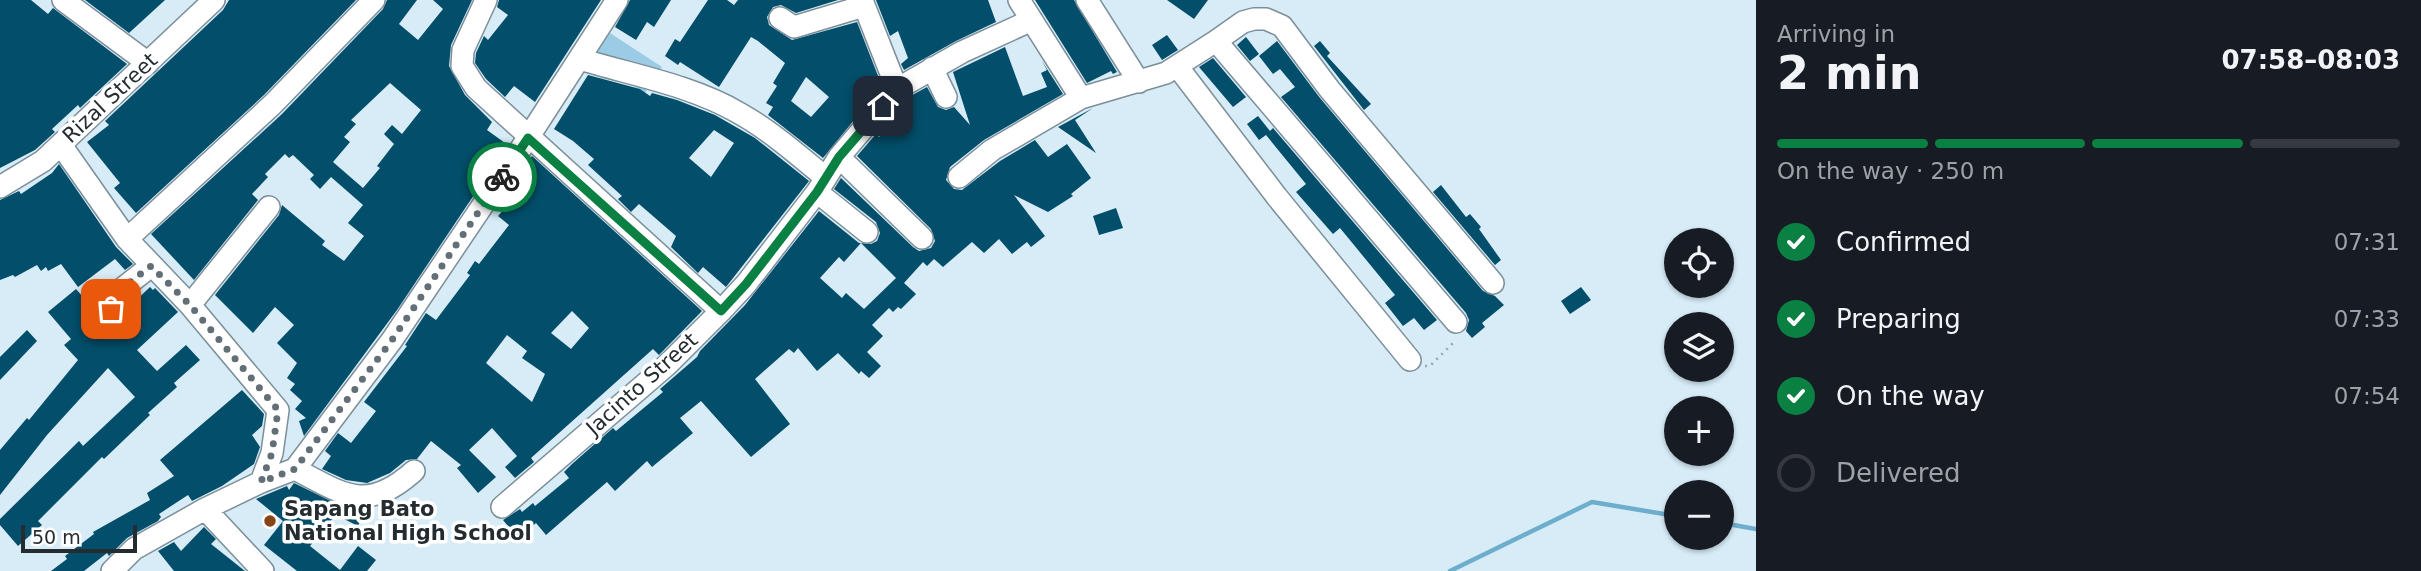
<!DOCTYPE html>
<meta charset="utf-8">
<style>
body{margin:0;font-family:"DejaVu Sans",sans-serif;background:#20242c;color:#f1f3f6;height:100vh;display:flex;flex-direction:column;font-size:26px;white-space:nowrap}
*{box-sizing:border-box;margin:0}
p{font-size:23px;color:#9ea1a6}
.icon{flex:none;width:38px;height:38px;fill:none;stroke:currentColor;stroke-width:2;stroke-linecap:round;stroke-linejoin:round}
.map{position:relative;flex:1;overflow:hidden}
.sheet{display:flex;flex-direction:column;background:#171b24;width:665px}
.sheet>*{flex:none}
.fabs{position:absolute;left:1664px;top:228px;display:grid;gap:14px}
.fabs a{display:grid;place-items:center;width:70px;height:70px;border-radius:50%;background:#171b24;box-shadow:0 2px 5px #0004;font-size:35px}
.scale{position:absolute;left:21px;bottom:18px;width:116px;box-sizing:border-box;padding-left:7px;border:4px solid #242c30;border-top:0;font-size:19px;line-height:24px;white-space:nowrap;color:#242c30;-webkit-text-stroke:5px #fff;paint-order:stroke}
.pin{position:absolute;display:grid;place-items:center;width:60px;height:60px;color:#fff;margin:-30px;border-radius:14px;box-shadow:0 4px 10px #0006}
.courier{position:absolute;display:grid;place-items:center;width:70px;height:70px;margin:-35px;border:5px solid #0b8043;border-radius:50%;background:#fff;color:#222;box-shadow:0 2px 9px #0007}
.headline em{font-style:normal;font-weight:700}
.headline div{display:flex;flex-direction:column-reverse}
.headline{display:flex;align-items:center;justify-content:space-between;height:119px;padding:0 21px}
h1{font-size:46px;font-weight:700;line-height:52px}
.bar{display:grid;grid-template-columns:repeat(4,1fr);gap:10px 7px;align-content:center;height:84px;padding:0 21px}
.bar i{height:9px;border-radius:5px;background:#363941}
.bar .on{background:#0b8043}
.bar p{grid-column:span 4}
ol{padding:0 21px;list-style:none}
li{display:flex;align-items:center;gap:21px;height:77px}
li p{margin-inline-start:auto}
li .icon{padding:7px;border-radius:50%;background:#0b8043;color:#fff;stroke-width:4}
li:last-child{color:#9ea1a6}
li i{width:38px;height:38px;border:4px solid #363941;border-radius:50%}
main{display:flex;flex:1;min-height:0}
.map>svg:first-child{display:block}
</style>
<main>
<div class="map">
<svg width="1756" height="571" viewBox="0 0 1756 571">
<rect width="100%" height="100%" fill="#d7ecf7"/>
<path fill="#9ccce5" d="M610 33 662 67 645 93 592 60Z"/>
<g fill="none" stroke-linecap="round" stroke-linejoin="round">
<path stroke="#6eaecd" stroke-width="4.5" d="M1722 523 1756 529
M1450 571 1592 502 1676 516"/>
</g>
<path fill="#034f6b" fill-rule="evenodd" d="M0 0H31L48 14 53 8 127 64 80 108 78 105 52 129 55 132 35 150 0 168Z
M85 0H165L129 33Z
M229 0H356L264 95 136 213 114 188 120 183 87 142 109 125 105 121 223 10Z
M387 0H417L399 24 418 40 443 9 433 0H472L451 45 449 66 465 95 492 122 487 130 505 143 478 181 482 183 397 310 304 436 299 421 306 418 295 409 302 401 290 390 295 384 287 378 297 363 277 343 294 325 275 307 253 333 215 295 279 215 282 205 325 241 322 245 344 261 364 236 348 223 363 205 331 177 320 189 310 179 314 175 293 155 289 158 285 154 265 174 268 177 252 194 258 200 194 280 151 234 282 114 383 9ZM390 83 421 110 402 134 392 125 384 134 394 144 377 166 380 168 363 188 333 162 350 142 344 137 356 124 351 120Z
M499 0H601L535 102 514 86 505 97 486 79 475 63 476 53 484 36 488 40 508 15 497 7Z
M630 0H671L654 27 647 22 636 40 615 27Z
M708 0H727L734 5 738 0H838L796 13 781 5 773 7 767 17 769 25 792 40 857 22 882 86 823 158 768 115 773 107 766 103 777 86 773 83 785 63 758 41 751 37 719 87 680 62 678 65 665 56 675 39 680 42ZM806 77 829 97 811 117 791 101Z
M876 0H988L996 22 956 41 904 70 901 64 908 58 898 31 890 36Z
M1035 0H1074L1117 72 1113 74 1111 71 1087 83Z
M1167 0H1208L1194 19Z
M1167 35 1178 50 1162 60 1152 45Z
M1246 37 1259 54 1250 61 1237 45Z
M1277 41 1320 98 1483 291 1495 296 1504 305 1482 323 1485 327 1472 338 1466 331 1469 320 1466 313 1281 97 1295 87 1280 69 1273 74 1259 56Z
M1320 41 1330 53 1327 56 1371 104 1364 110 1314 46Z
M1005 47 1023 96 1047 87 1041 73 1047 70 1042 61 1063 94 984 140 950 167 946 180 954 189 962 190 1000 161 1035 140 1048 157 1067 144 1091 178 1071 194 1073 196 1048 212 1014 195 1045 236 1031 247 1027 242 1012 254 999 239 984 253 972 242 943 267 934 259 927 266 923 262 904 283 916 294 901 309 898 307 893 312 889 308 872 325 883 336 867 352 881 366 869 378 861 371 859 374 838 353 817 371 798 348 794 353 789 349 755 379 790 424 751 457 701 401 680 418 693 433 652 467 647 461 615 491 607 482 546 535 536 523 518 538 503 520 520 509 522 512 533 503 535 506 569 478 564 472 572 464 613 428 616 431 663 392 660 389 697 357 700 351 745 305 819 211 859 243 871 244 877 241 880 233 876 222 834 189 841 178 913 247 919 251 931 248 935 241 931 229 857 156 876 134 879 137 895 119 893 117 901 110 899 107 905 99 927 87 938 107 946 110 954 107 970 125 953 72ZM861 243 896 278 864 309 846 293 842 298 820 278 839 257 844 262Z
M1213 58 1246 97 1233 107 1199 67Z
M588 75 640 89 650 96 652 93 677 100 715 115 755 138 809 181 726 287 703 267 698 273 671 247 676 236 639 204 631 212 618 199 622 196 588 165 594 159 573 141 554 129ZM714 130 734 143 711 177 689 158Z
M1093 108 1075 120 1096 153 1058 127Z
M1258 116 1270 131 1273 128 1437 320 1424 330 1414 318 1403 326 1385 303 1395 295 1340 228 1333 234 1296 192 1306 184 1266 135 1259 140 1247 124Z
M532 156 702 311 659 355 653 349 531 458 534 462 515 478 505 467 517 456 492 428 469 450 496 477 478 493 457 468 461 465 431 441 417 459 406 460 390 473 367 483 346 480 322 469 331 456 325 451 338 433 351 443 376 411 364 402 407 346 405 345 426 313 436 320 470 275 467 273 475 261 479 264 509 225 498 216 506 207 500 203ZM572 311 589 328 571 349 551 333ZM507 335 527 351 522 358 545 374 532 402 486 363Z
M59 164 116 247 133 264 125 270 115 259 78 287 61 264 48 271 46 267 41 271 37 265 15 277 13 275 0 280V200L19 191 21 194 52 173Z
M1441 185 1466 217 1470 214 1481 227 1479 229 1501 260 1495 265 1433 192Z
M1116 208 1123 228 1099 235 1093 216Z
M150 287 153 290 155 288 178 312 137 350 157 371 186 345 200 360 174 383 177 387 148 413 150 415 104 459 102 457 38 521 42 525 18 546 0 525V519L79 441 83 446 135 397 108 368 47 435 0 495V450L27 418 29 420 78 360 64 345 71 339 48 312 76 289 96 312 99 310 106 324 119 326 126 322 127 309Z
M1581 287 1591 300 1570 314 1561 301Z
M27 330 37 341 0 380V357Z
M242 390 264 414 262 426 252 435 260 447 254 464 222 486 192 501 188 495 159 514 161 517 158 521 127 538 109 556 107 553 84 571H51L67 559 65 556 94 534 93 532 150 500 147 493 174 476 160 460Z
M294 483 337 504 364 512 358 526 336 515 310 546 340 570 358 546 376 560 367 571H297L264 545 283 521 256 499 287 486 289 490Z
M204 527 216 539 211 544 245 571H174L158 551 174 542 181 551Z"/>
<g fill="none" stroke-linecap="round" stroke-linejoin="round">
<g stroke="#7c8f99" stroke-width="24">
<path id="minor" d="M63 0 148 63
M486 0 463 50 462 66 476 88 721 311
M1019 0 1081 98
M1087 0 1139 82
M780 18 794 27 864 6
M1216 41 1243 22 1254 19H1266L1282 26 1330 90 1493 283
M580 59C632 75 691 85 739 113 771 131 798 155 826 178
M1177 66 1277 197 1410 360
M932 68 946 97
M897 89 962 52 1032 20
M61 145 127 239 190 305 278 410 272 453 261 482
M839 157 922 238
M959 177 992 150 1081 98 1166 73 1216 41 1456 322
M0 187 43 161 214 0
M817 192 867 232
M127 239 273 104 374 0
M190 305 269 207
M115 314 109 299 151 266
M295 469C344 495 367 513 414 471
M502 507 667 365 721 311 746 284 817 192 839 157 897 89 862 0
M205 509 263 571
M112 571 134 549 205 509 261 482 295 469 392 340 528 138 617 0"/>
</g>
<path stroke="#96a6af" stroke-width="2.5" stroke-dasharray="2 5" stroke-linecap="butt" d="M1425 366H1430L1456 340"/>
<use href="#minor" stroke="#fff" stroke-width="21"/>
</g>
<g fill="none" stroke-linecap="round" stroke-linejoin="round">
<path stroke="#636f76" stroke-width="7" stroke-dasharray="0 12.6" d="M111 309 109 299 113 295 151 266 190 305 278 410 272 453 261 482 295 469 392 340 502 177"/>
<path stroke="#0b8043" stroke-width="9" d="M502 177 528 138 721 311 746 284 817 192 839 157 883 106"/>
</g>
<circle fill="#884517" stroke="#fff" stroke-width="2.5" cx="270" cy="521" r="7"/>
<g text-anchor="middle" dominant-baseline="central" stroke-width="7" stroke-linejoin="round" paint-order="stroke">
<g font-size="21" fill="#242c30" stroke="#fff">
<text transform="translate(110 98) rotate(-43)">Rizal Street</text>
<text transform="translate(642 384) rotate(-42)">Jacinto Street</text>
</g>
<g font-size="21" font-weight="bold" fill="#242c30" stroke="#fff" text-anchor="start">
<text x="284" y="509">Sapang Bato<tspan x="284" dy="24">National High School</tspan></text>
</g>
</g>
</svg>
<div class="fabs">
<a><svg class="icon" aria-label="locate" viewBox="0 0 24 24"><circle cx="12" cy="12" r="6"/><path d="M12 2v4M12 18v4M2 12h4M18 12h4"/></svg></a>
<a><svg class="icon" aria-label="layers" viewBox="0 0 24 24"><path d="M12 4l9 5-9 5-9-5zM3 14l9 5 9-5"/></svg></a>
<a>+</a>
<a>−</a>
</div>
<div class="scale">50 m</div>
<div class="pin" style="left:111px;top:309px;background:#ea580c"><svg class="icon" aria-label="bag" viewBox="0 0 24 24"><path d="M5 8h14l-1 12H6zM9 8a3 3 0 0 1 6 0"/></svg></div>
<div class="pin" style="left:883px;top:106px;background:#1f2937"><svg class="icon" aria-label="home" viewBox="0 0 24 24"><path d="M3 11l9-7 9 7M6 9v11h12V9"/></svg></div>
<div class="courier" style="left:502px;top:177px"><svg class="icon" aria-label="bike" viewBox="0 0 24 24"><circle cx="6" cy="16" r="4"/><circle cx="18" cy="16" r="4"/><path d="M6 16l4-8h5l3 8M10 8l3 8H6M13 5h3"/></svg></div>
</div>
<section class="sheet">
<div class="headline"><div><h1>2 min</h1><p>Arriving in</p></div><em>07:58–08:03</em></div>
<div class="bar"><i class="on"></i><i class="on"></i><i class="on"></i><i></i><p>On the way · 250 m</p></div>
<ol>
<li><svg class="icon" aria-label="check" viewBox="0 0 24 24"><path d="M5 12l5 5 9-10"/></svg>Confirmed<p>07:31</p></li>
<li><svg class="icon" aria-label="check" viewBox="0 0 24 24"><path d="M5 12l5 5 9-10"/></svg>Preparing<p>07:33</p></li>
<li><svg class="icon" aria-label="check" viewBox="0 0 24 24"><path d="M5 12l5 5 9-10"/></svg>On the way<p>07:54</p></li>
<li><i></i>Delivered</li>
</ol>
</section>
</main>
